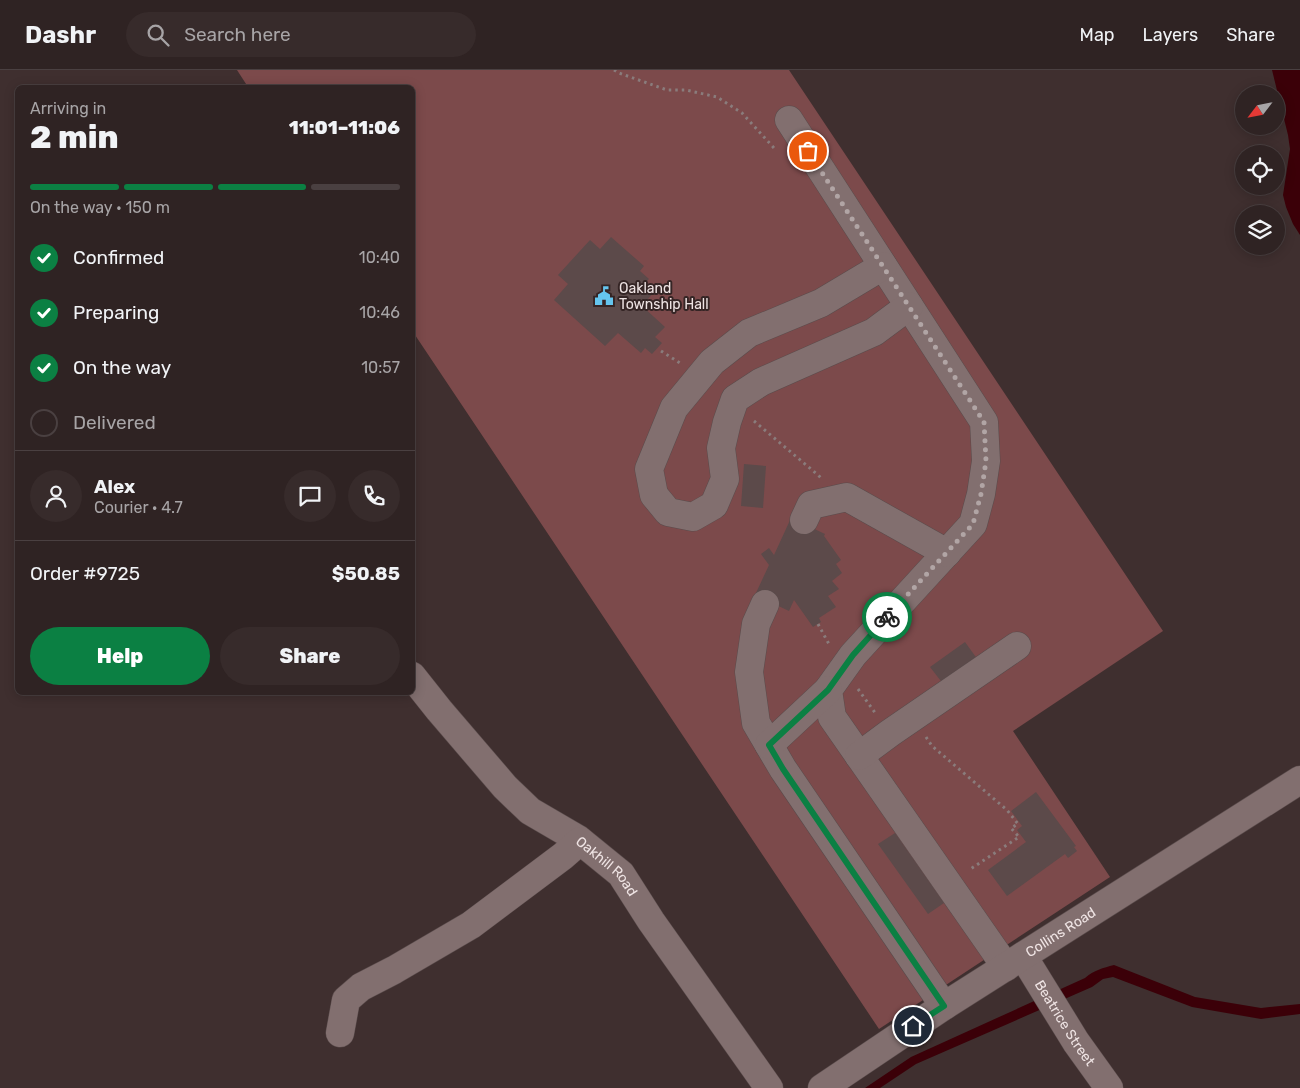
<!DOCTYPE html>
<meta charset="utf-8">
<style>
body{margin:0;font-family:Rubik,sans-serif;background:#372b2b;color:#f1f3f6;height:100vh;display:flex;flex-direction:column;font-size:19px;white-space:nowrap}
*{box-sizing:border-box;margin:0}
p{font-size:16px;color:#a7a4a6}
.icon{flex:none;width:28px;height:28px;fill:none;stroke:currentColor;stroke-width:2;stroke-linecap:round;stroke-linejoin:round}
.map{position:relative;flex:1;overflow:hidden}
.panel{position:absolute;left:15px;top:15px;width:400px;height:610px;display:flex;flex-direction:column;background:#2f2323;border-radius:8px;box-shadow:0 2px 12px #0003,0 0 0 1px #4a4041}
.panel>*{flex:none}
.needle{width:32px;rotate:238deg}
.tools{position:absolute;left:1235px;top:15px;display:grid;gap:10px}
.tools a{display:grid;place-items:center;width:50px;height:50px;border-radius:50%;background:#2f2323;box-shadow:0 2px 12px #0003,0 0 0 1px #4a4041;font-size:25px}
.pin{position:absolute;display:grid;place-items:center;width:42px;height:42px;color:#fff;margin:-21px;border:2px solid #fff;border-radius:50%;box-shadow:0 1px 5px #0007}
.courier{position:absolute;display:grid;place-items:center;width:50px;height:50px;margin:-25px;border:4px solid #0b8043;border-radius:50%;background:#fff;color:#222;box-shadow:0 1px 6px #0007}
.overview em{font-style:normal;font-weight:800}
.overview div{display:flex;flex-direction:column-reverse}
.overview{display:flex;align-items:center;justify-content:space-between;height:85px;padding:0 15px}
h1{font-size:32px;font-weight:800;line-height:38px}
.bar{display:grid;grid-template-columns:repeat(4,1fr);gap:8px 5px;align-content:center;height:60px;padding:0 15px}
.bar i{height:6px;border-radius:4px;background:#4a4041}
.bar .on{background:#0b8043}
.bar p{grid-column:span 4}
.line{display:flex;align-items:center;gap:12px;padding:0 15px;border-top:1px solid #4a4041}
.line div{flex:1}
.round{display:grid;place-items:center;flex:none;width:52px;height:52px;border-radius:26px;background:#372b2b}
ol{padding:0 15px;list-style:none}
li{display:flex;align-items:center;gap:15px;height:55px}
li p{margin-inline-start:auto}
li .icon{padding:5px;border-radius:50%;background:#0b8043;color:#fff;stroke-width:4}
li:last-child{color:#a7a4a6}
li i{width:28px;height:28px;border:2px solid #4a4041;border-radius:50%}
.action{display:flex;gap:10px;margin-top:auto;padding:10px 15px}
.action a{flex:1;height:58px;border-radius:30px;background:#0b8043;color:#fff;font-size:20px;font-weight:800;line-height:58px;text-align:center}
.action a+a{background:#372b2b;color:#f1f3f6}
header{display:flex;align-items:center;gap:30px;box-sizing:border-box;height:70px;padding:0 25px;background:#2f2323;border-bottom:1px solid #4a4041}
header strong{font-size:24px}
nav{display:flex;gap:28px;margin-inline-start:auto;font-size:18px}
.search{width:350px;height:45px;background:#372b2b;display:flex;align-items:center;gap:12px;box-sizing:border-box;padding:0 18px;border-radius:28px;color:#a7a4a6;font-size:19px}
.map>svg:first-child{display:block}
</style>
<header>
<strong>Dashr</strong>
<div class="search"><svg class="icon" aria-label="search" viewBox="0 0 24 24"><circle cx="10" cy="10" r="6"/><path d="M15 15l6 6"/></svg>Search here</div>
<nav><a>Map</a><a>Layers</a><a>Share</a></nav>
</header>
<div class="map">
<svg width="1300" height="1018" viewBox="0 0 1300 1018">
<rect width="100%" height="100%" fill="#3f2f2f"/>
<path fill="#7c4a4b" d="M237 0H789L1163 561 1013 661 1110 807 879 959 413 262 412 18 248 17Z"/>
<path fill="#3b0008" d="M1272 0H1300V165L1293 154 1286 137 1283 125 1290 79 1288 65Z
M1114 895 1195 927 1261 938 1300 934V944L1261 949 1192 937 1113 907 1103 909 1092 917 916 994 880 1018H865L911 987 1085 908C1094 900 1103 898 1114 895Z"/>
<path fill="#5c4a4a" d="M611 167 644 196 640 201 649 209 645 213 654 222 642 236 665 257 655 267 662 273 652 284 645 278 641 283 618 263 605 276 554 230 568 214 558 205 590 170 600 179Z
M744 394 766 396 763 438 741 436Z
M791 448 825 464 824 466 841 490 836 494 842 503 832 511 839 519 828 526 836 537 819 548 821 552 813 557 794 530 789 541 755 525 769 495 761 484 769 478 774 485Z
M965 572 978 590 944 615 930 597Z
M1036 722 1076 776 1074 777 1077 781 1068 788 1065 784 1007 826 988 800 1026 772 1017 760 1022 756 1011 741Z
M895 763 944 833 928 844 878 774Z"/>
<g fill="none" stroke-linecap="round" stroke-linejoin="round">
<g stroke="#5a4c4c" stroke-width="29">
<g id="minor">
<path d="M789 50 984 352 986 391 981 424 973 454 853 585 828 620 832 647 1006 897"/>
<path d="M883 196 821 233 749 263 712 292 674 338 649 399 654 425 668 442 693 447 714 435 725 409 721 378 727 352 735 329 761 312 874 262 909 236"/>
<path d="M804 450 811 435 847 427 947 483"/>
<path d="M765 534 756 554 749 602 756 653 783 699 944 936"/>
<path id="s1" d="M412 606 439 640 505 717 530 741 578 769 621 804 651 851 769 1018"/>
<path d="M769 675 828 620"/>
<path d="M859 686 890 663 1017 576"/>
<path id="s2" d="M1023 886 1076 972 1109 1018"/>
<path d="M340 963 346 930 361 917 394 900 471 855 563 786 580 771"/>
<path id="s3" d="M822 1018 944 936 1300 710"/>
</g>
</g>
<path stroke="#8a7c7c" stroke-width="3" stroke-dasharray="2.5 4" stroke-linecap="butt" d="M614 0 619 3 667 20H686L717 27 742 43 774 78
M661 281 680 293
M754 351 818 405 821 408
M818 554 830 576
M858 619 876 644
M926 667 932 676 1007 740 1018 754 1011 758 1019 767 969 800"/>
<use href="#minor" stroke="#826f6f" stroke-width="28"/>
</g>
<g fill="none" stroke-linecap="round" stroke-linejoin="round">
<path stroke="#b1a5a5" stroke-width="5" stroke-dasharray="0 9" d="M808 81 984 352 986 391 981 424 973 454 887 547"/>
<path stroke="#0b8043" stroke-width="6" d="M887 547 853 585 828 620 769 675 783 699 944 936 913 956"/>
</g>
<defs>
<g id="civic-bare" transform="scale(1.5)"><path d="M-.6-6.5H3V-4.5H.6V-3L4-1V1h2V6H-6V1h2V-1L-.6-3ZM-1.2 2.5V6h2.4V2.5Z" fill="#65c5ee" stroke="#352525" stroke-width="2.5" paint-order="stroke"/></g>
</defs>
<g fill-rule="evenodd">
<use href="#civic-bare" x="604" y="226"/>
</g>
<g text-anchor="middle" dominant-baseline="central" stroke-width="4" stroke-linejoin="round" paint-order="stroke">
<g font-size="14" fill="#efe4e4" stroke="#352525" text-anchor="start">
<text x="619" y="218">Oakland<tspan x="619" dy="16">Township Hall</tspan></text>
</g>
<g font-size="14" fill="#efe4e4" stroke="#352525">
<text stroke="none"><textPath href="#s1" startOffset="275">Oakhill Road</textPath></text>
<text stroke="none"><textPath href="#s3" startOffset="285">Collins Road</textPath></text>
<text stroke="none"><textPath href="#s2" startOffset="79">Beatrice Street</textPath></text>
</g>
</g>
</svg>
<div class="tools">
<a><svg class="needle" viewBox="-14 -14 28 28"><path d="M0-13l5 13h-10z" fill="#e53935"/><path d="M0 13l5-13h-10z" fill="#a7a4a6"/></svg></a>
<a><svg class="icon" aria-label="locate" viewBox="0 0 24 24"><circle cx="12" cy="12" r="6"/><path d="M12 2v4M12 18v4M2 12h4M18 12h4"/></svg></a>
<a><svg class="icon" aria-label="layers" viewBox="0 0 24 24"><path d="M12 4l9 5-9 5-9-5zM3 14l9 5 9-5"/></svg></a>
</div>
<div class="pin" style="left:808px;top:81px;background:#ea580c"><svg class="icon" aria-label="bag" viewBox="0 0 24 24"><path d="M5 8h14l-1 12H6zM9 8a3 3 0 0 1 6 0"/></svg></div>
<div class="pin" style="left:913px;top:956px;background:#1f2937"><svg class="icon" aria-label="home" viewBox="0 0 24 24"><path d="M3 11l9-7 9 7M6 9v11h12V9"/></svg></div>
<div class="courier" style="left:887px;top:547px"><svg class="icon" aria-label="bike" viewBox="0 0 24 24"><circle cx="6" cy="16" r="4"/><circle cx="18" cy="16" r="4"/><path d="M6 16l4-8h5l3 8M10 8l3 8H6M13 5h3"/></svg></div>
<section class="panel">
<div class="overview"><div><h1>2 min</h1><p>Arriving in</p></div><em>11:01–11:06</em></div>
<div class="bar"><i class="on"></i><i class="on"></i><i class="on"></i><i></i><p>On the way · 150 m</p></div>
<ol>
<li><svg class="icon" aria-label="check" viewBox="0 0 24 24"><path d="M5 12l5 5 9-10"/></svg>Confirmed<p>10:40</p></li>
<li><svg class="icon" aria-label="check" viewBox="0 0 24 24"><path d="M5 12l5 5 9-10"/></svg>Preparing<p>10:46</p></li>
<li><svg class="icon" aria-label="check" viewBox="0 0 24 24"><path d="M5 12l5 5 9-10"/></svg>On the way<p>10:57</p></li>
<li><i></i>Delivered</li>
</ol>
<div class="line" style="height:90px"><a class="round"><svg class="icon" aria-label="person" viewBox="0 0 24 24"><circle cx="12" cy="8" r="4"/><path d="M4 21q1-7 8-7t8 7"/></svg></a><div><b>Alex</b><p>Courier · 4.7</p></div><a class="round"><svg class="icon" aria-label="chat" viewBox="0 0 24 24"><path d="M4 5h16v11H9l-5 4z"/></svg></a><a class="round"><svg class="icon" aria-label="phone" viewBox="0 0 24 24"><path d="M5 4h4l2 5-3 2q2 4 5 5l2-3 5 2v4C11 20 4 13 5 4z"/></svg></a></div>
<div class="line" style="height:65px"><div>Order #9725</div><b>$50.85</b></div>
<div class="action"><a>Help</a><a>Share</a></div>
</section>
</div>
